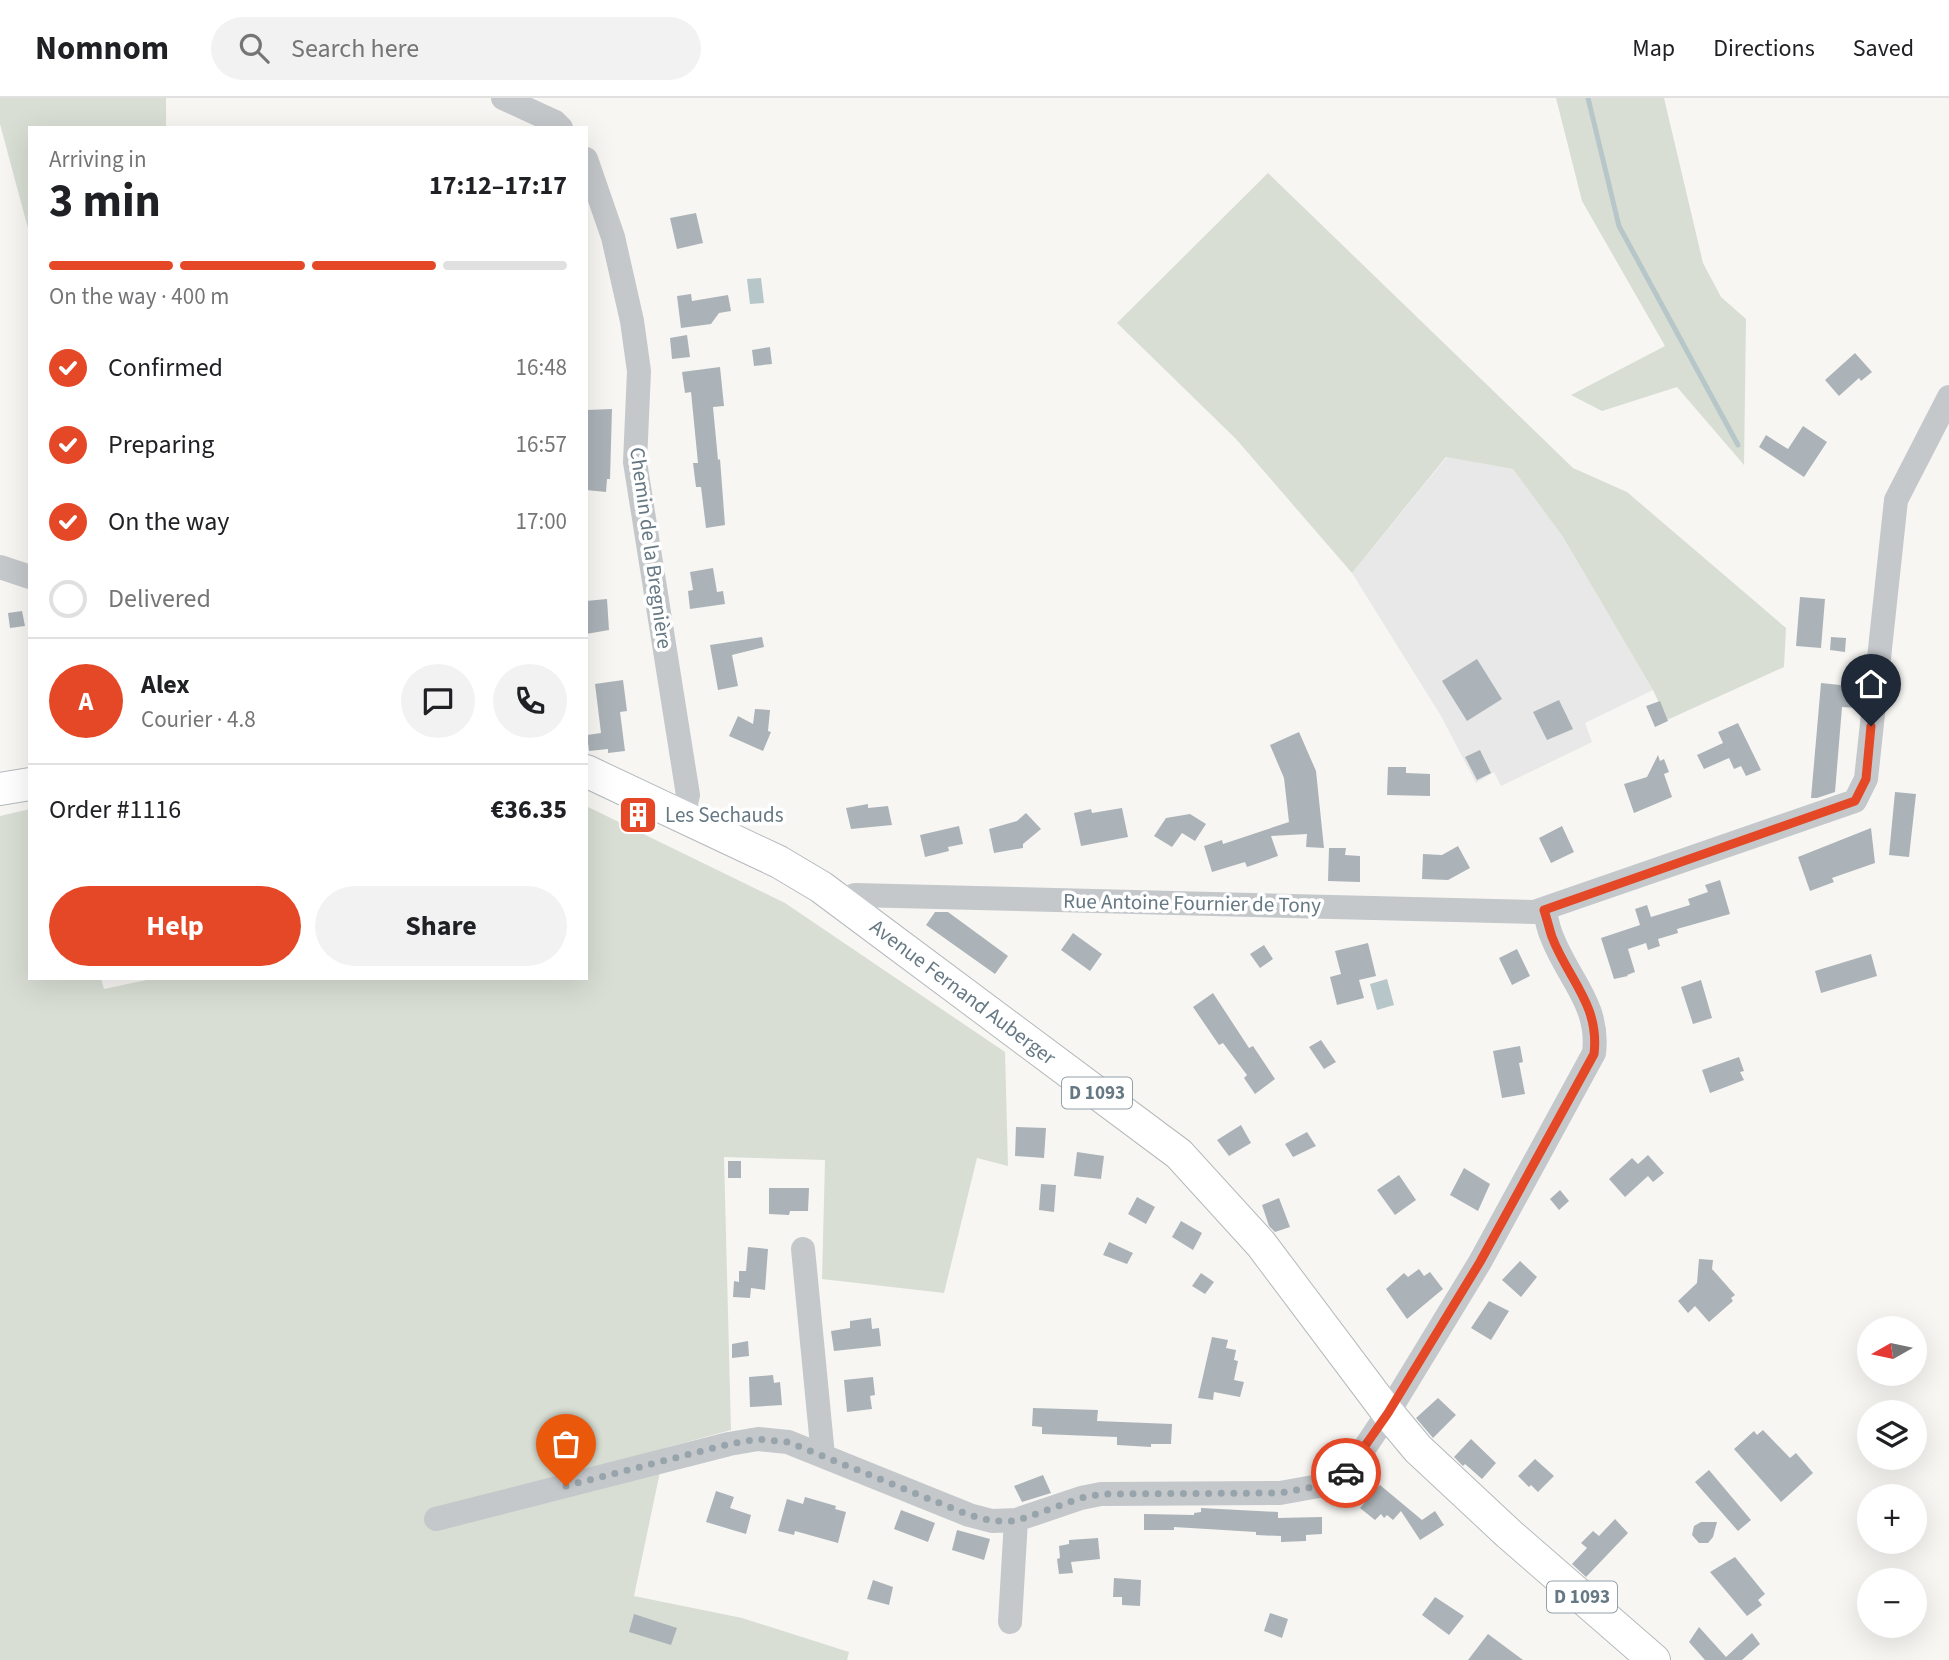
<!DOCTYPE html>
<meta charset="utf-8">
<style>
body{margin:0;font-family:"Source Sans 3",sans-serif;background:#f2f2f2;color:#202124;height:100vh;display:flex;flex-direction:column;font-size:26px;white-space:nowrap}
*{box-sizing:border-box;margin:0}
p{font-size:23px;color:#757577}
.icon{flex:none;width:38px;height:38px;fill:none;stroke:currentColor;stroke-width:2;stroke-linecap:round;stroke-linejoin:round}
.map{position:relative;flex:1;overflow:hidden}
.panel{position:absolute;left:28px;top:28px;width:560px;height:854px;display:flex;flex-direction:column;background:#fff;border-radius:0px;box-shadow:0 7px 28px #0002}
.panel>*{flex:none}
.needle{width:46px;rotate:261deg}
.tools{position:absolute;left:1857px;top:1218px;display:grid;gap:14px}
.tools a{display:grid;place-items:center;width:70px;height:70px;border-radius:50%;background:#fff;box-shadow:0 7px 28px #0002;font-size:35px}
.pin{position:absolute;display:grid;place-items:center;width:60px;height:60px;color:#fff;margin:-72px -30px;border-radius:50% 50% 50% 0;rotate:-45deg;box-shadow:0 0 7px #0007}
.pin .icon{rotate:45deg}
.courier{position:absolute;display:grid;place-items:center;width:70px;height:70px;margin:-35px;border:5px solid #e44826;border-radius:50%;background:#fff;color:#222;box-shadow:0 2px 9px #0007}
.overview em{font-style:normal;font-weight:700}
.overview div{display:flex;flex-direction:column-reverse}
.overview{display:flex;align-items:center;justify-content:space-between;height:119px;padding:0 21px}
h1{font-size:46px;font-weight:700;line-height:52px}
.bar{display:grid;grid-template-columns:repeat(4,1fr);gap:10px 7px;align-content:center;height:84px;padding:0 21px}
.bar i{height:9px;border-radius:5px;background:#e0e0e0}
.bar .on{background:#e44826}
.bar p{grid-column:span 4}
.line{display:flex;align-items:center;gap:18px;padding:0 21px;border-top:2px solid #e0e0e0}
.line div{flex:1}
.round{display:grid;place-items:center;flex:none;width:74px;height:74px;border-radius:37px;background:#f2f2f2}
ol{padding:0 21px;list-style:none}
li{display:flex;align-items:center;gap:21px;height:77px}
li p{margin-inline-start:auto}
li .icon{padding:7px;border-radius:50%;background:#e44826;color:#fff;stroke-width:4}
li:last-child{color:#757577}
li i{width:38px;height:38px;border:4px solid #e0e0e0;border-radius:50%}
.primary-button{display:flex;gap:14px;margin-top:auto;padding:14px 21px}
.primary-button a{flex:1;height:80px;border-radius:42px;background:#e44826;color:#fff;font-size:28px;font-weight:700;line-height:80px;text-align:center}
.primary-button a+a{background:#f2f2f2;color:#202124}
header{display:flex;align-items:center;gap:42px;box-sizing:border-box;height:98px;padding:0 35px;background:#fff;border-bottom:2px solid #e0e0e0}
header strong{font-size:33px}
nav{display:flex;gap:38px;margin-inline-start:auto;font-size:24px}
.search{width:490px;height:63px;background:#f2f2f2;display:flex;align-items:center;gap:18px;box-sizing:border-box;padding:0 24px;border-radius:38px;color:#757577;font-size:26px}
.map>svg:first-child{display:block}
</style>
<header>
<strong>Nomnom</strong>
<div class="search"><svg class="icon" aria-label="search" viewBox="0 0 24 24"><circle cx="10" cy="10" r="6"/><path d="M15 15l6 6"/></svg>Search here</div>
<nav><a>Map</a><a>Directions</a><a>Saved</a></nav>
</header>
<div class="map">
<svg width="1949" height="1562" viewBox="0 0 1949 1562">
<rect width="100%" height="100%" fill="#f7f6f3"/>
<path fill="#e7e8e7" d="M1447 359 1513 371 1563 439 1653 592 1585 625 1592 644 1501 688 1494 674 1476 685 1441 618 1352 475Z"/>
<path fill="#d8ded4" d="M0 0H166V30H30V138L0 26Z
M1556 0H1664L1703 165 1721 199 1746 221 1744 367 1677 289 1602 313 1571 297 1665 248 1582 103Z
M1268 75 1573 370 1627 394 1786 530 1784 569 1667 622 1653 592 1563 439 1513 371 1446 359 1352 475 1236 341 1117 225Z
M586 708 785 805 1005 954 1008 1068 977 1060 944 1195 822 1181 825 1062 724 1059 731 1332 665 1350 634 1498 742 1520 849 1554 847 1562H0V718L30 711V880H101L104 891 156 880H586Z"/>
<path fill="#b7c6c8" d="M761 180 764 205 750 206 747 181Z
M1387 881 1394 907 1377 912 1370 886Z"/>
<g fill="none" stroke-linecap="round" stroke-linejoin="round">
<path stroke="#b7c6c8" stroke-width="5" d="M1588 0 1619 128 1738 347"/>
</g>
<path fill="#abb3b8" d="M696 115 703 145 677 151 670 120Z
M691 196 692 203 728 197 731 213 719 215 711 226 681 230 677 198Z
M687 237 690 259 672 261 670 240Z
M770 249 772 266 754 268 752 252Z
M1855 255 1872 274 1861 283 1859 280 1839 298 1825 282Z
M720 269 724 308 713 309 718 362 720 361 725 427 706 430 701 389H696L693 365H698L691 294 685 295 682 274Z
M612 311 610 381H607L606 394 586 392V312Z
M1803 328 1827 344 1804 379 1759 349 1766 337 1788 351Z
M713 470 717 494 723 493 725 506 690 511 688 493 693 492 690 474Z
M1800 499 1825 501 1821 550 1796 548Z
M607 501 609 532 586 536V503Z
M22 513 25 528 10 530 8 515Z
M762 539 764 549 732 557 738 588 718 592 710 547Z
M1831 539 1846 540 1845 554 1830 552Z
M1477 561 1502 601 1467 623 1442 583Z
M623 582 627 613 620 614 625 653 608 655V651L589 653 587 637 601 635 595 586Z
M1821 585 1859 589 1857 610 1842 609 1835 694 1817 700H1811Z
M1559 602 1573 631 1547 642 1533 614Z
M1660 603 1668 623 1655 629 1646 608Z
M755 611 770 612 768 633 771 634 763 653 729 638 738 618 753 626Z
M1738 625 1761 672 1746 678 1741 668 1734 671 1729 660 1704 671 1697 657 1723 645 1718 634Z
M1299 634 1316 673 1324 750 1306 749 1307 736 1271 738 1278 758 1247 769 1245 764 1212 774 1204 748 1222 742 1223 746 1289 724 1284 680 1270 647Z
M1480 652 1491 675 1477 682 1465 659Z
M1658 657 1660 663 1664 661 1669 674 1664 676 1672 699 1634 715 1624 686 1647 679Z
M1388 669H1406V675L1430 676V698L1387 697Z
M1895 694 1916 696 1909 759 1889 757Z
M868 706V710L888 708 892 727 851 731 846 710Z
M1122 710 1128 739 1081 748 1074 715 1091 711 1092 715Z
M1026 715 1041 731 1023 746V750L994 755 989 731 1017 723Z
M1190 716 1206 726 1195 743 1182 735 1172 749 1154 738 1166 720Z
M959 728 963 746 948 749 949 753 925 759 920 737Z
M1562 728 1574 754 1551 765 1539 740Z
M1871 730 1875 765 1832 780 1834 784 1810 793 1798 759Z
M1458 748 1470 770 1448 782 1422 781 1423 756 1442 757Z
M1329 750H1346L1345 757 1360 758V784L1328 783Z
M1720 782 1730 816 1677 831 1678 835 1658 841 1660 848 1648 852 1646 845 1628 851 1635 874 1627 877 1628 878 1614 881 1601 840 1640 827 1635 811 1647 807 1651 819 1690 807 1688 801 1708 794 1705 787Z
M935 814H948L1008 858 995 876 926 827Z
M1073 835 1102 856 1090 873 1061 852Z
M1368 845 1376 878 1359 882 1364 900 1337 907 1330 879 1341 876 1335 853Z
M1264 847 1273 861 1260 870 1250 856Z
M1517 851 1530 878 1512 887 1499 860Z
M1871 856 1877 878 1821 895 1815 873Z
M1701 882 1712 920 1693 926 1681 889Z
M1213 895 1249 950 1253 948 1275 981 1255 996 1244 980 1247 977 1223 945 1219 947 1193 909Z
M1321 942 1336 964 1324 971 1309 949Z
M1520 948 1523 964 1519 965 1525 996 1502 1000 1493 953Z
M1739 959 1744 973 1740 974 1744 982 1710 995 1702 972Z
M1241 1027 1251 1045 1229 1058 1217 1042Z
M1016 1029 1046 1030 1044 1060 1015 1058Z
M1307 1034 1316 1048 1293 1059 1285 1046Z
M1077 1054 1104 1058 1101 1081 1074 1078Z
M1648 1057 1664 1075 1653 1084 1648 1078 1625 1099 1609 1081 1632 1060 1638 1066Z
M728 1063H741V1080H728Z
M1464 1070 1490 1086 1478 1113 1450 1097Z
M1399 1077 1416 1102 1395 1117 1377 1092Z
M1041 1086 1056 1087 1054 1114 1039 1112Z
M769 1090H809L808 1113H790L789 1117 769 1116Z
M1560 1092 1569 1103 1559 1112 1550 1101Z
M1137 1099 1155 1109 1146 1126 1128 1116Z
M1279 1100 1290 1129 1275 1134 1269 1128 1262 1107Z
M1181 1123 1202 1135 1193 1152 1172 1139Z
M1109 1144 1133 1155 1127 1166 1103 1157Z
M748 1149 768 1151 765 1192 751 1190 750 1200 733 1199 734 1183 739 1184V1173H746Z
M1699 1161 1713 1162 1712 1171 1735 1197 1731 1200 1733 1203 1709 1224 1695 1208 1688 1215 1678 1203 1697 1185Z
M1520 1163 1537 1179 1521 1199 1502 1182Z
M1419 1171 1424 1178 1430 1174 1443 1191 1407 1221 1386 1191 1404 1175 1408 1179Z
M1201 1175 1214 1184 1205 1196 1192 1188Z
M1489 1203 1509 1213 1491 1242 1471 1230Z
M871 1220 872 1231 879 1230 881 1248 834 1253 831 1233 850 1230V1223Z
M1212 1239 1228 1242 1226 1250 1236 1252 1234 1262 1238 1263 1234 1282 1244 1284 1240 1299 1214 1294 1213 1302 1198 1300Z
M748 1243 749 1258 732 1260V1246Z
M773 1277 774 1285 780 1284 782 1307 750 1309 749 1279Z
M873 1279 875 1297 870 1298 872 1311 847 1314 844 1282Z
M1438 1300 1456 1317 1433 1340 1416 1320Z
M1033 1310 1098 1312 1097 1323 1172 1326 1171 1346H1151V1349L1117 1347V1339L1042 1336V1329L1032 1328Z
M1763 1332 1790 1360 1796 1355 1813 1375 1781 1404 1734 1351 1754 1333 1757 1337Z
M1471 1341 1496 1365 1482 1381 1465 1366 1463 1368 1454 1359Z
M1535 1361 1554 1378 1538 1394 1531 1387 1529 1389 1518 1378Z
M1709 1372 1751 1422 1738 1433 1695 1384Z
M1043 1377 1051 1395 1022 1404 1014 1388Z
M1380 1387 1422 1422 1435 1413 1444 1427 1420 1442 1401 1413 1393 1422 1387 1417 1384 1420 1381 1416 1375 1422 1360 1410Z
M716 1393 734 1399 730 1410 751 1417 746 1436 706 1424Z
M805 1399 836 1408 835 1411 846 1414 838 1445 795 1433 794 1437 778 1433 787 1401 803 1406Z
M1201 1410 1278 1414V1420L1322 1419V1436L1306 1437V1443L1281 1444V1438L1256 1437V1434L1174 1429V1432H1144V1416L1194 1417V1415L1201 1414Z
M901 1412 935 1425 928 1444 894 1431Z
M1615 1421 1628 1435 1586 1479 1572 1466 1587 1450 1581 1445 1593 1433 1599 1438Z
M1701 1424H1717L1713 1439 1708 1445H1699L1692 1437 1694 1428Z
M957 1432 990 1441 984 1462 952 1452Z
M1098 1440 1100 1461 1071 1464 1073 1475 1059 1476 1057 1461 1060 1460 1059 1448 1069 1446V1442Z
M1735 1459 1765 1496 1758 1502 1762 1507 1747 1518 1710 1474Z
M1114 1480 1141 1482 1140 1508 1122 1507V1499H1113Z
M873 1482 893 1489 889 1507 867 1501Z
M1435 1499 1464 1518 1449 1537 1422 1517Z
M1270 1515 1288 1521 1282 1540 1264 1533Z
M634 1516 677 1530 671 1547 629 1534Z
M1699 1529 1726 1559 1752 1535 1760 1546 1742 1562H1705L1689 1544Z
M1488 1536 1523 1562H1468Z"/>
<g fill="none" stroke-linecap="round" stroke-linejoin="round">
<g stroke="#b5babd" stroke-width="34">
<path id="major" d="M586 673 779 764 821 789 1179 1056 1261 1146 1388 1315 1418 1351 1509 1436 1654 1562
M0 691 30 686"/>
</g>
<path stroke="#c4c8cb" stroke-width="24" d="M503 0 555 24 561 30
M586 61 613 139 632 223 639 273 635 364 688 697 683 718
M0 469 30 479
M841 802 855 797 1534 814 1855 703 1866 681 1896 402 1949 299
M803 1151 823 1358
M436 1421 729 1346 758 1341 788 1344 969 1417 992 1423 1016 1422 1081 1400 1101 1396 1280 1395 1330 1386 1349 1373 1388 1315 1480 1164 1594 955C1600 907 1568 881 1552 839 1548 830 1547 821 1544 812
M1010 1524 1016 1422"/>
<use href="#major" stroke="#fff" stroke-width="32"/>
</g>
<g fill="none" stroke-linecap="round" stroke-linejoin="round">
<path stroke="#98a4ab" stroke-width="7" stroke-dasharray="0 12.6" d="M566 1388 729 1346 758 1341 788 1344 969 1417 992 1423H1016L1081 1400 1101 1396 1280 1395 1330 1386 1346 1375"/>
<path stroke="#e44826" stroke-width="9" d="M1346 1375 1388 1315 1480 1164 1594 956C1600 907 1568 881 1552 839 1549 830 1547 821 1544 812L1855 703 1866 681 1871 628"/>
</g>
<defs>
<g id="building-square" transform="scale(2.0125)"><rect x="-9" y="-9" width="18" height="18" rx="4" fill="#e44826" stroke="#fff"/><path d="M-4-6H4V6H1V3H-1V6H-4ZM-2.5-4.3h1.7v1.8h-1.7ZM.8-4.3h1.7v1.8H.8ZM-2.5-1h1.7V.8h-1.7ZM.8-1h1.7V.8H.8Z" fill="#fff"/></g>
</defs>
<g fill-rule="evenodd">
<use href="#building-square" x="638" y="717"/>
</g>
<g text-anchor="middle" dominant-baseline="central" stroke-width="7" stroke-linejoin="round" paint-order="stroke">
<g fill="#fff" stroke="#93a0a9" stroke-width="2">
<rect x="1062" y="979.5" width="70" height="31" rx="5"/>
<rect x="1547" y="1483.5" width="70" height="31" rx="5"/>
</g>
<g font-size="19" font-weight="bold" fill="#657884">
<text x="1097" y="995">D 1093</text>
<text x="1582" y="1499">D 1093</text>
</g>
<g font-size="21" fill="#657884" stroke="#fff">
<text transform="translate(651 450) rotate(82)">Chemin de la Bregnière</text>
<text transform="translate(1192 805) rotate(1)">Rue Antoine Fournier de Tony</text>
<text transform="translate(963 894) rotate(37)">Avenue Fernand Auberger</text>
</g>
<g font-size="21" fill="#657884" stroke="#fff" text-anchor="start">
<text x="665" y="717">Les Sechauds</text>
</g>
</g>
</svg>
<div class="tools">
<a><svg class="needle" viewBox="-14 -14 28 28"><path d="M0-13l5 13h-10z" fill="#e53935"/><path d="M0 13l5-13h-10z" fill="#757577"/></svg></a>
<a><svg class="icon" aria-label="layers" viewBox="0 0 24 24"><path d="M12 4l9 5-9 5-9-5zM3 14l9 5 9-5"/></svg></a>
<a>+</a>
<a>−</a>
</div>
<div class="pin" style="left:566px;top:1388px;background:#ea580c"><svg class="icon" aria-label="bag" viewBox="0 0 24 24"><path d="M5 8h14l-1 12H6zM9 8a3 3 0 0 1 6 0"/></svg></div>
<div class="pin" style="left:1871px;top:628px;background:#1f2937"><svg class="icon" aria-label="home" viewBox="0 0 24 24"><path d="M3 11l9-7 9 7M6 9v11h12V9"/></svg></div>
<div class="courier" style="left:1346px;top:1375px"><svg class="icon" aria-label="car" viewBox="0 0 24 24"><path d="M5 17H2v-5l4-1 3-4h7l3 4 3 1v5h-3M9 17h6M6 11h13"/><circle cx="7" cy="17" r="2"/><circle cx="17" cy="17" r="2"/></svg></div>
<section class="panel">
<div class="overview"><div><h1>3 min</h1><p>Arriving in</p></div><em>17:12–17:17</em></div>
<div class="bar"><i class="on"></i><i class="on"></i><i class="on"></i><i></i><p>On the way · 400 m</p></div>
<ol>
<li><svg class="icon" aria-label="check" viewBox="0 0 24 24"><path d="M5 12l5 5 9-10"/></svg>Confirmed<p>16:48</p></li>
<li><svg class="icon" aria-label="check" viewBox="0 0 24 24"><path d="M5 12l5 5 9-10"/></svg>Preparing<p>16:57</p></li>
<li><svg class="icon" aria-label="check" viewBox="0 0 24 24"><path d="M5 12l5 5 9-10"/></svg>On the way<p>17:00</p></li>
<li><i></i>Delivered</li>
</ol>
<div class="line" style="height:126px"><b class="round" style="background:#e44826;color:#fff">A</b><div><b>Alex</b><p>Courier · 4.8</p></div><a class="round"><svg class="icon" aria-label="chat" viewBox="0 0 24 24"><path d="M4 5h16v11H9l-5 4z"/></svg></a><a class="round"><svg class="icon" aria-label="phone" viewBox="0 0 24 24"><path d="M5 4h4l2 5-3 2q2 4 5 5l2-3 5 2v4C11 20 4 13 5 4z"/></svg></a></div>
<div class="line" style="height:91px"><div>Order #1116</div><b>€36.35</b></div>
<div class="primary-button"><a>Help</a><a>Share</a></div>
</section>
</div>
